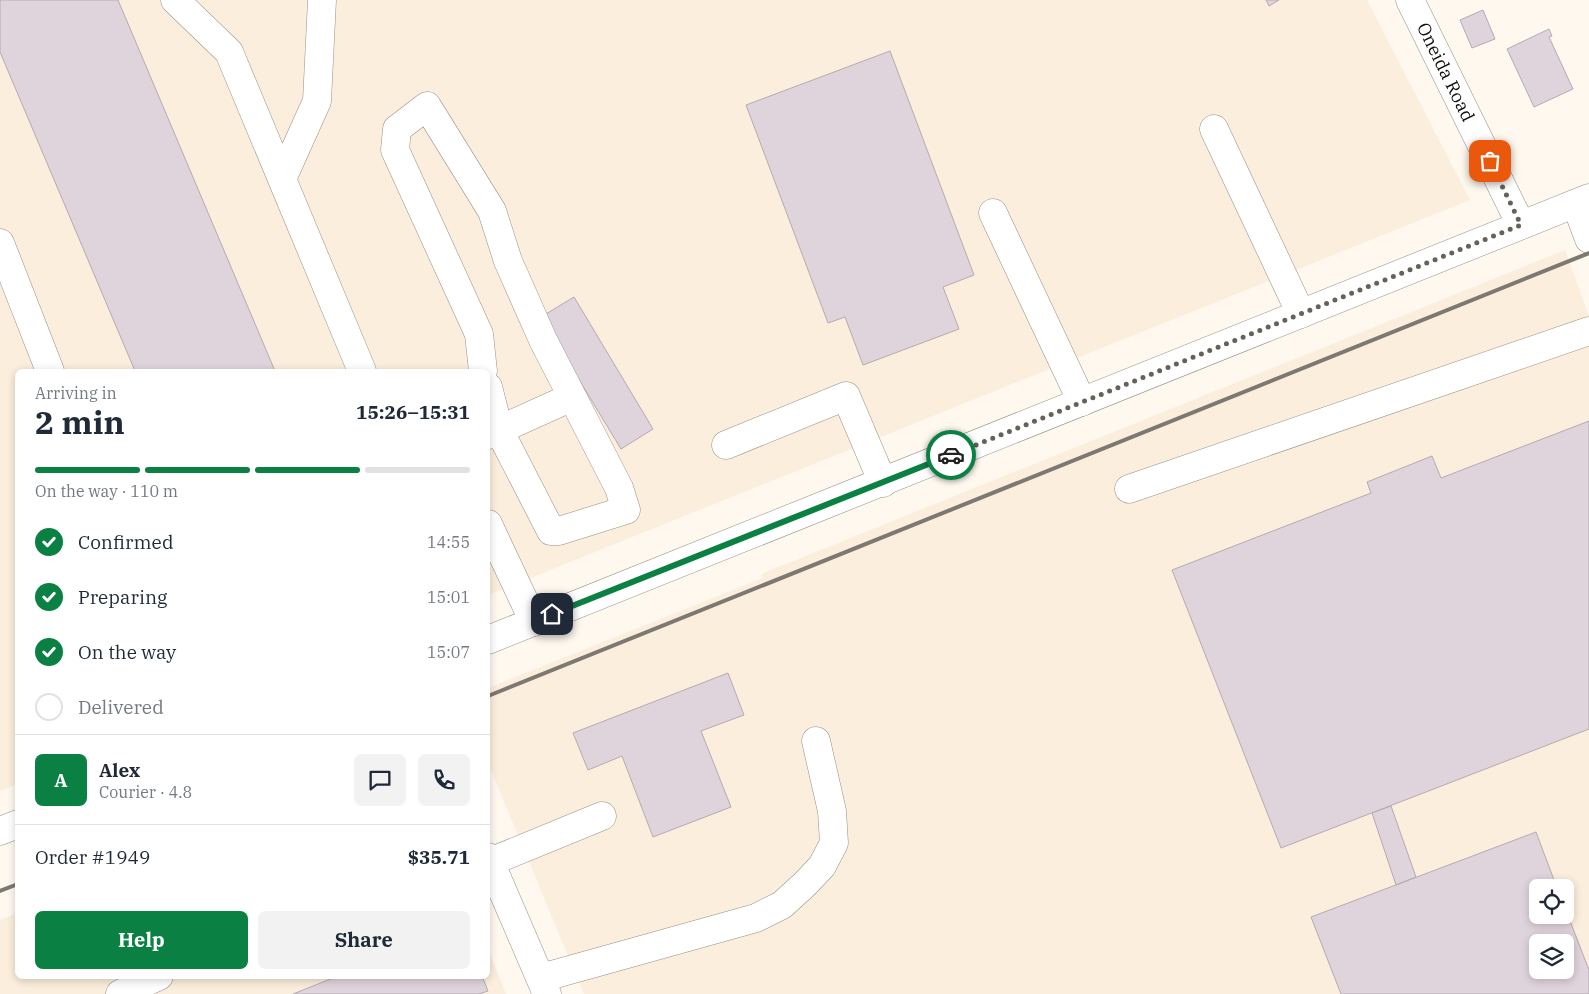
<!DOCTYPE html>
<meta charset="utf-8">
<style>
body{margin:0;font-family:"IBM Plex Serif",serif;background:#f2f2f3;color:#1f2937;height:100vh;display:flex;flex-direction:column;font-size:19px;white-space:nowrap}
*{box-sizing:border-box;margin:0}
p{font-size:16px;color:#747a83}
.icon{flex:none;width:28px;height:28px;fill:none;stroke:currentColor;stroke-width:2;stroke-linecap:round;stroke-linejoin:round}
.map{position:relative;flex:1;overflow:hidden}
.drawer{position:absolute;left:15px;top:369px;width:475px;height:610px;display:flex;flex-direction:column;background:#fff;border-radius:8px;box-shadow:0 2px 8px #0003}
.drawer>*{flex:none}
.controls{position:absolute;left:1529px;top:879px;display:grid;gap:10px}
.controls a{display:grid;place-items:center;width:45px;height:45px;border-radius:8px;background:#fff;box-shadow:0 2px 8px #0003;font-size:25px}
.pin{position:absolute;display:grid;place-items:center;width:42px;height:42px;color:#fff;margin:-21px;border-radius:10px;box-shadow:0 2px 8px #0006}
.courier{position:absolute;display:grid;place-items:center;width:50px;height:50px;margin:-25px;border:4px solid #0b8043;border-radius:50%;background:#fff;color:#222;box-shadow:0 1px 6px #0007}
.overview em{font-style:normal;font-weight:700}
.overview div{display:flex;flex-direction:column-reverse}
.overview{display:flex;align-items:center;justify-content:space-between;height:85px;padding:0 20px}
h1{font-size:32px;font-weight:700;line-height:38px}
.bar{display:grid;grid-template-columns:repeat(4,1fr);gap:8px 5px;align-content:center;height:60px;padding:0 20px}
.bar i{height:6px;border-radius:4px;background:#e0e1e3}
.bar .active{background:#0b8043}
.bar p{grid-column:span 4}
.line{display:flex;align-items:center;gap:12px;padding:0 20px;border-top:1px solid #e0e1e3}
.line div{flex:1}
.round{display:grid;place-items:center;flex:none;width:52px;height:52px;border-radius:8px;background:#f2f2f3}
ol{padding:0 20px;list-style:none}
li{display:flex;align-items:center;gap:15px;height:55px}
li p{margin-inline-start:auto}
li .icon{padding:5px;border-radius:50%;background:#0b8043;color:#fff;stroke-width:4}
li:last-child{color:#747a83}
li i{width:28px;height:28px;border:2px solid #e0e1e3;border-radius:50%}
.primary-button{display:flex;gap:10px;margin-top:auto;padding:10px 20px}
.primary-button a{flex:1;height:58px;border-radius:8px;background:#0b8043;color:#fff;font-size:20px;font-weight:700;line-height:58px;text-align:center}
.primary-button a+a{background:#f2f2f3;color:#1f2937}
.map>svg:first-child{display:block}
</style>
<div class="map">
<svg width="1589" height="994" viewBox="0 0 1589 994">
<rect width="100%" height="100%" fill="#fff8ef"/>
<path fill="#fbeedc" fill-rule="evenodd" d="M0 0H1367L1470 200 488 595V371H18V784L0 791Z
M1565 250 1589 316V994H584L488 763V688L763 578 761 574ZM1538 888H1565V915H1538ZM1538 942H1565V970H1538Z
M17 913 18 976H488V949L506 994H0V920Z"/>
<path fill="#dfd3dc" stroke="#b6aab2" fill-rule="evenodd" d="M0 0H118L275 371H135L0 52Z
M1266 0H1279L1269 6Z
M1483 10 1495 39 1472 48 1460 20Z
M1549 29 1552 36 1549 37 1573 89 1534 107 1507 49Z
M890 51 974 275 943 287 959 329 863 365 845 317 828 323 746 105Z
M574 297 653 429 621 449 541 317Z
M1589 421V729L1281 848 1172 570 1371 493 1367 482 1432 456 1441 478Z
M728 673 744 715 701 731 731 807 653 837 622 756 588 770 573 733Z
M1391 806 1416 877 1396 885 1372 813Z
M1536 832 1557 888H1538V915H1565V908L1589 970V994H1341L1311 917ZM1538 942H1565V970H1538Z
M338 976H482L488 991 479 994H293Z"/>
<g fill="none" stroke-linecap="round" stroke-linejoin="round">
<g stroke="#979085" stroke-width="29">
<path id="minor" d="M175 0 229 52 362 371
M1410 0 1521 225
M1214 129 1301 314
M282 179 317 101 322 0
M1576 204 1589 239
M993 213 1082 402
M0 243 50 371
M483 371 479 334 395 150 397 129 427 106 492 211 508 261 543 340 619 488 626 510 559 531H551L499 430 488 387
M488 435 572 397
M726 445 846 396 883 483
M1129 489 1589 331
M488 524 534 622
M488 857 547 994
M490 862 602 816
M541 978 756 918 782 905 805 884 822 866 834 843 832 811 816 741
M120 994 159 976"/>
</g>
<g stroke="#979085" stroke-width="29">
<path id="major" d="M488 640 1589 198
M0 831 18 824"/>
</g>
<use href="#minor" stroke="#fff" stroke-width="28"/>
<use href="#major" stroke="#fff" stroke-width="28"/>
<path stroke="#7d7872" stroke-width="4" d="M488 696 1589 253
M0 891 18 884"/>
</g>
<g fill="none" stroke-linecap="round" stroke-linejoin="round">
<path stroke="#65615b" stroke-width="5" stroke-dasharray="0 9" d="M951 455 1521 225 1490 161"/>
<path stroke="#0b8043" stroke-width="6" d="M552 614 951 455"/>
</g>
<g text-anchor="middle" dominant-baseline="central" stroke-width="5" stroke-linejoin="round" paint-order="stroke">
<g font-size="18" fill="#120f0c" stroke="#fff">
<text transform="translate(1446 72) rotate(64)">Oneida Road</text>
</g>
</g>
</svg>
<div class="controls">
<a><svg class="icon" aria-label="locate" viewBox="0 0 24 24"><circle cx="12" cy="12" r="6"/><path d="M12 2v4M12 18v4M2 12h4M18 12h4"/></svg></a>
<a><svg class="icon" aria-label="layers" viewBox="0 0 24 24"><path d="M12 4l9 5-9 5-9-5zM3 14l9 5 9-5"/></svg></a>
</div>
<div class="pin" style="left:1490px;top:161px;background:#ea580c"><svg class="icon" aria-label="bag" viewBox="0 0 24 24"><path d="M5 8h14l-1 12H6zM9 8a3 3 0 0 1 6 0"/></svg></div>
<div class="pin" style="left:552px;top:614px;background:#1f2937"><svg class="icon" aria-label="home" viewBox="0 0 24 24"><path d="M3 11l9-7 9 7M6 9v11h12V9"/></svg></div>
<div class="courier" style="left:951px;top:455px"><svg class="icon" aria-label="car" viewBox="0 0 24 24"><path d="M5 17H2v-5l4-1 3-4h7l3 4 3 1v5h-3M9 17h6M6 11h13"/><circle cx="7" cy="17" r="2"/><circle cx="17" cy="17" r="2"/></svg></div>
<section class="drawer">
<div class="overview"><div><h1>2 min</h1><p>Arriving in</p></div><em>15:26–15:31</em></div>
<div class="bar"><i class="active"></i><i class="active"></i><i class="active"></i><i></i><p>On the way · 110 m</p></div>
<ol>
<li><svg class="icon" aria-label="check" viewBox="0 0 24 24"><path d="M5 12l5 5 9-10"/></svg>Confirmed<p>14:55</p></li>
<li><svg class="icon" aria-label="check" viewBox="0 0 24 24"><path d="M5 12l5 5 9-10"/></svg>Preparing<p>15:01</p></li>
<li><svg class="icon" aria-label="check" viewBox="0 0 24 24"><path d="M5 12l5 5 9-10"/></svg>On the way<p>15:07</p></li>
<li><i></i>Delivered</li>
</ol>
<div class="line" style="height:90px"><b class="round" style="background:#0b8043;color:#fff">A</b><div><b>Alex</b><p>Courier · 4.8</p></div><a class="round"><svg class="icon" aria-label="chat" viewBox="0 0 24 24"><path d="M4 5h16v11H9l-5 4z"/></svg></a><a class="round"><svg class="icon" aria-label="phone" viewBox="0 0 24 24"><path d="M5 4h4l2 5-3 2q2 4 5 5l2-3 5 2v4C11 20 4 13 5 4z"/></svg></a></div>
<div class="line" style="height:65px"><div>Order #1949</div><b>$35.71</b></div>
<div class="primary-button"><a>Help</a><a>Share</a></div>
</section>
</div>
